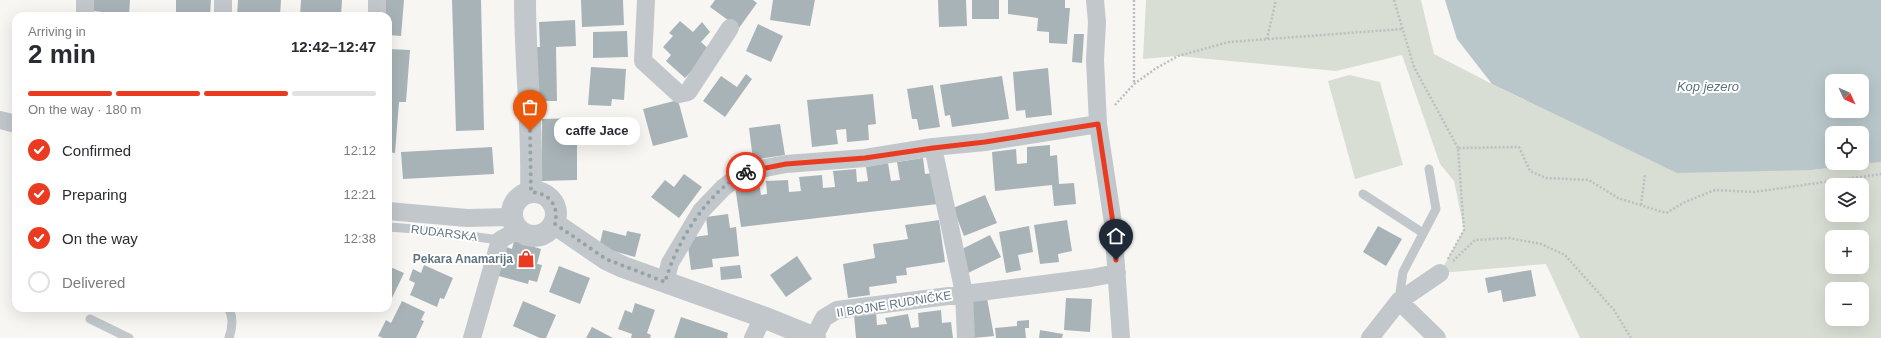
<!DOCTYPE html>
<meta charset="utf-8">
<style>
body{margin:0;font-family:Helvetica,sans-serif;background:#f2f2f3;color:#2b2b33;height:100vh;display:flex;flex-direction:column;font-size:15px;white-space:nowrap}
*{box-sizing:border-box;margin:0}
p{font-size:13px;color:#7c7c81}
.icon{flex:none;width:22px;height:22px;fill:none;stroke:currentColor;stroke-width:2;stroke-linecap:round;stroke-linejoin:round}
.map{position:relative;flex:1;overflow:hidden}
.sheet{position:absolute;left:12px;top:12px;width:380px;height:300px;display:flex;flex-direction:column;background:#fff;border-radius:12px;box-shadow:0 4px 16px #0002}
.sheet>*{flex:none}
.needle{width:26px;rotate:134deg}
.controls{position:absolute;left:1825px;top:74px;display:grid;gap:8px}
.controls a{display:grid;place-items:center;width:44px;height:44px;border-radius:8px;background:#fff;box-shadow:0 4px 16px #0002;font-size:20px}
.pin{position:absolute;display:grid;place-items:center;width:34px;height:34px;color:#fff;margin:-41px -17px;border-radius:50% 50% 50% 0;rotate:-45deg;box-shadow:0 0 4px #0007}
.pin .icon{rotate:45deg}
.courier{position:absolute;display:grid;place-items:center;width:40px;height:40px;margin:-20px;border:3px solid #ea3a20;border-radius:50%;background:#fff;color:#222;box-shadow:0 1px 5px #0007}
.bubble{position:absolute;height:28px;border-radius:12px;background:#fff;box-shadow:0 4px 16px #0002;font-size:13px;font-weight:700;line-height:28px;text-align:center}
.headline em{font-style:normal;font-weight:700}
.headline div{display:flex;flex-direction:column-reverse}
.headline{display:flex;align-items:center;justify-content:space-between;height:68px;padding:0 16px}
h1{font-size:26px;font-weight:700;line-height:30px}
.bar{display:grid;grid-template-columns:repeat(4,1fr);gap:6px 4px;align-content:center;height:48px;padding:0 16px}
.bar i{height:5px;border-radius:3px;background:#e1e1e2}
.bar .selected{background:#ea3a20}
.bar p{grid-column:span 4}
ol{padding:0 16px;list-style:none}
li{display:flex;align-items:center;gap:12px;height:44px}
li p{margin-inline-start:auto}
li .icon{padding:4px;border-radius:50%;background:#ea3a20;color:#fff;stroke-width:4}
li:last-child{color:#7c7c81}
li i{width:22px;height:22px;border:2px solid #e1e1e2;border-radius:50%}
.map>svg:first-child{display:block}
</style>
<div class="map">
<svg width="1881" height="338" viewBox="0 0 1881 338">
<rect width="100%" height="100%" fill="#f7f6f3"/>
<path fill="#d9ded4" fill-rule="evenodd" d="M1146 0H1421L1434 54 1492 84 1606 139 1812 170 1881 162V338H1580L1546 264 1440 273 1464 229 1454 181 1440 164 1402 55 1336 71 1178 56 1143 59ZM1832 185H1862V215H1832ZM1832 237H1862V267H1832ZM1832 289H1862V319H1832Z
M1349 75 1380 82 1403 165 1355 179 1328 81Z"/>
<path fill="#b9c7ca" fill-rule="evenodd" d="M1445 0H1881V162L1812 170 1677 173 1492 84 1457 39ZM1832 81H1862V111H1832ZM1832 133H1862V163H1832Z"/>
<path fill="#a8b3b7" d="M94 0H130L129 15 93 11Z
M176 0H211L210 14 200 13V16H161V12L194 13 176 12Z
M238 0H281L280 16H237Z
M301 0H342L341 16H300Z
M382 0H404L401 36 388 35V16H381Z
M452 0H481L484 130 456 131Z
M581 0H623L624 25 582 27Z
M715 0H753L757 3 739 28 710 7Z
M773 0H815L810 26 770 20Z
M938 0H966L967 26 939 27Z
M972 0H999V19H972Z
M1008 0H1065V8H1070L1067 44 1049 43V32L1037 31 1038 18 1008 14Z
M575 20 576 46 556 47 557 101H538L536 47H540L539 22Z
M680 21 693 32 702 22 710 32 701 42 711 51 685 78 666 61 671 55 663 47 673 36 669 33Z
M758 24 783 36 771 62 746 51Z
M627 31 628 57 593 58V32Z
M1074 34H1084L1082 63 1072 62Z
M388 49 410 50 406 102H399L395 153 388 152Z
M591 67 626 69 624 100 612 99 611 106 588 105Z
M1048 68 1052 115 1026 118 1025 110 1016 111 1013 72Z
M746 74 752 79 725 117 703 101 721 76 737 87Z
M1002 76 1009 119 952 127 950 115 945 116 940 85Z
M933 85 940 127 919 130 917 119H912L907 89Z
M873 94 876 124 868 125 869 140 847 142 846 129 836 130 838 144 812 147 807 100Z
M678 100 688 137 653 146 643 109Z
M577 118V180L542 181V119Z
M780 124 785 155 753 160 749 128Z
M1050 145V156L1057 155 1059 184 1074 183 1076 204 1054 206 1052 185 995 191 992 152 1016 149 1017 164 1027 163V147Z
M492 147 494 174 403 179 401 152Z
M923 158 925 174 933 173 938 204 741 227 735 186 759 182 761 195 767 194 766 181 788 180 789 192 801 191 799 177 822 175 823 188 835 187 833 171 856 169 857 182 868 181 866 167 888 163 891 181 900 180 897 162Z
M684 174 702 187 679 218 651 197 665 180 674 187Z
M985 195 997 223 964 236 953 208Z
M728 214 730 228 736 227 739 256 712 259 713 267 691 270 687 238 708 235 706 217Z
M939 220 945 262 906 268 907 275 896 276 897 283 869 287 870 295 848 298 843 264 875 258 873 244 908 239 905 225Z
M1067 220 1072 251 1058 254 1059 262 1040 264 1034 225Z
M1029 226 1033 252 1018 255 1021 270 1006 273 999 232Z
M1378 226 1402 239 1386 266 1363 252Z
M603 230 626 236 627 231 641 234 635 257 599 247Z
M990 235 1001 257 968 273 958 251Z
M514 241 541 249 537 264 542 265 537 282 529 280 528 284 495 275 503 246 512 249Z
M797 256 812 279 786 297 770 275Z
M424 265 453 278 444 299 440 298 437 307 410 295 415 283 409 280 413 269 421 273Z
M740 265 742 278 721 280 720 267Z
M388 266 404 273 392 298 388 296Z
M559 266 590 278 580 304 549 292Z
M1531 270 1536 296 1503 302 1501 290 1488 293 1485 278Z
M987 298 994 336 974 338 971 301Z
M1066 298 1092 299 1090 332 1064 330Z
M402 301 425 312 421 320 424 321 416 338H383L378 336 386 320 391 323Z
M523 301 556 315 546 338H540L513 326Z
M635 303 655 310 647 333 651 335 650 338H631L632 334 618 329 625 310 632 313Z
M941 310 942 323 951 322 953 338H856L854 315 876 312 877 325 887 324 885 318 908 314 911 328 919 327 918 313Z
M681 317 728 333 727 338H674Z
M1029 320V328H1025L1026 338H996L995 328 1017 326V321Z
M592 327 613 338H586Z
M1040 330 1063 334 1062 338H1039Z"/>
<g fill="none" stroke-linecap="round" stroke-linejoin="round">
<path stroke="#bbbfc1" stroke-width="2.5" stroke-dasharray="2 2" stroke-linecap="butt" d="M1134 0V84L1155 69 1178 56 1229 42 1402 29
M1394 0 1414 67 1458 148
M1267 39 1276 0
M1115 105 1134 84
M1641 205 1645 174
M1448 259 1464 230 1458 148 1519 147 1530 171 1546 178 1589 180 1618 198 1666 213 1685 202 1715 190 1754 192 1881 174
M1453 261 1475 240 1509 238 1541 244 1565 255 1614 310 1631 338"/>
<path stroke="#c1c7ca" stroke-width="9" d="M1363 194 1423 233
M388 227 415 229 500 240
M1399 300 1403 272 1436 209 1429 169
M228 308C234 317 232 329 229 338
M90 319 129 338"/>
<path stroke="#c1c7ca" stroke-width="18" d="M646 0 643 61 679 94 688 92 730 28
M1095 0 1097 22 1095 60 1098 124 1113 223 1121 338
M85 16V0
M223 16V0
M377 16V0
M0 120 16 124
M933 147 964 293 966 338
M388 211 467 218 512 217
M665 282 670 263 701 211 723 188 744 172 786 164 865 158 933 147 985 142 1098 124
M1399 301 1437 338
M814 337 824 318 837 310 1091 278 1117 273
M472 338 500 240 518 230
M753 338 763 317
M1370 338 1399 301 1440 273"/>
<path stroke="#c1c7ca" stroke-width="22" d="M525 0C525 64 533 128 531 192
M512 214a22 22 0 1 1 44 0a22 22 0 1 1-44 0Z
M555 224 606 259 623 267 763 317 815 338"/>
</g>
<g fill="none" stroke-linecap="round" stroke-linejoin="round">
<path stroke="#95a2a8" stroke-width="4" stroke-dasharray="0 7.2" d="M530 131 531 192C550 193 559 206 555 224L606 259 665 282C676 243 708 190 746 172"/>
<path stroke="#ea3a20" stroke-width="5" d="M746 172 786 164 865 158 933 148 985 142 1098 124 1113 223 1116 260"/>
</g>
<defs>
<g id="shop-bare" transform="scale(1.38)"><path d="M-5-2.5h2.3a2.7 3.5 0 0 1 5.4 0H5L5.5 6h-11ZM-1.5-2.5h3a1.5 2.3 0 0 0-3 0Z" fill="#ea3a20" stroke="#fff" stroke-width="2.5" paint-order="stroke"/></g>
</defs>
<g fill-rule="evenodd">
<use href="#shop-bare" x="526" y="259"/>
</g>
<g text-anchor="middle" dominant-baseline="central" stroke-width="4" stroke-linejoin="round" paint-order="stroke">
<g font-size="12" fill="#607580" stroke="#fff">
<text transform="translate(444 233) rotate(7)">RUDARSKA</text>
<text transform="translate(894 304) rotate(-9)">II BOJNE RUDNIČKE</text>
</g>
<g font-size="12" font-weight="bold" fill="#607580" stroke="#fff" text-anchor="end">
<text x="513" y="259">Pekara Anamarija</text>
</g>
<g font-size="13" font-style="italic" fill="#5b767b" stroke="#fff">
<text x="1708" y="86">Kop jezero</text>
</g>
</g>
</svg>
<div class="controls">
<a><svg class="needle" viewBox="-14 -14 28 28"><path d="M0-13l5 13h-10z" fill="#e53935"/><path d="M0 13l5-13h-10z" fill="#7c7c81"/></svg></a>
<a><svg class="icon" aria-label="locate" viewBox="0 0 24 24"><circle cx="12" cy="12" r="6"/><path d="M12 2v4M12 18v4M2 12h4M18 12h4"/></svg></a>
<a><svg class="icon" aria-label="layers" viewBox="0 0 24 24"><path d="M12 4l9 5-9 5-9-5zM3 14l9 5 9-5"/></svg></a>
<a>+</a>
<a>−</a>
</div>
<div class="pin" style="left:530px;top:131px;background:#ea580c"><svg class="icon" aria-label="bag" viewBox="0 0 24 24"><path d="M5 8h14l-1 12H6zM9 8a3 3 0 0 1 6 0"/></svg></div>
<div class="pin" style="left:1116px;top:260px;background:#1f2937"><svg class="icon" aria-label="home" viewBox="0 0 24 24"><path d="M3 11l9-7 9 7M6 9v11h12V9"/></svg></div>
<div class="courier" style="left:746px;top:172px"><svg class="icon" aria-label="bike" viewBox="0 0 24 24"><circle cx="6" cy="16" r="4"/><circle cx="18" cy="16" r="4"/><path d="M6 16l4-8h5l3 8M10 8l3 8H6M13 5h3"/></svg></div>
<div class="bubble" style="left:554px;top:117px;width:86px">caffe Jace</div>
<section class="sheet">
<div class="headline"><div><h1>2 min</h1><p>Arriving in</p></div><em>12:42–12:47</em></div>
<div class="bar"><i class="selected"></i><i class="selected"></i><i class="selected"></i><i></i><p>On the way · 180 m</p></div>
<ol>
<li><svg class="icon" aria-label="check" viewBox="0 0 24 24"><path d="M5 12l5 5 9-10"/></svg>Confirmed<p>12:12</p></li>
<li><svg class="icon" aria-label="check" viewBox="0 0 24 24"><path d="M5 12l5 5 9-10"/></svg>Preparing<p>12:21</p></li>
<li><svg class="icon" aria-label="check" viewBox="0 0 24 24"><path d="M5 12l5 5 9-10"/></svg>On the way<p>12:38</p></li>
<li><i></i>Delivered</li>
</ol>
</section>
</div>
